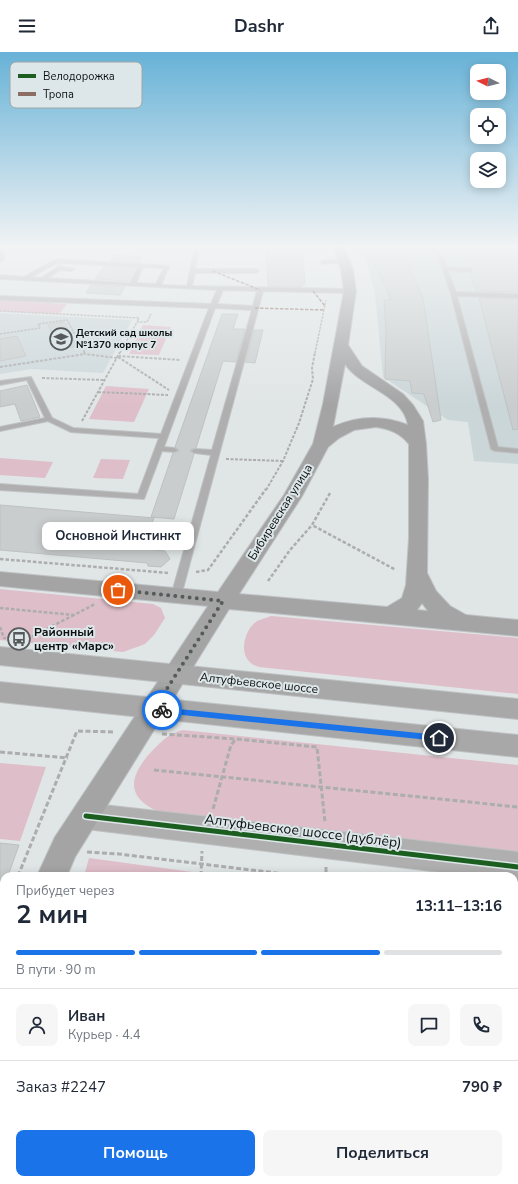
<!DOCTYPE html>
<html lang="ru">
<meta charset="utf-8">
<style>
body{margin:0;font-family:"Nunito Sans",sans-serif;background:#f6f6f7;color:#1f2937;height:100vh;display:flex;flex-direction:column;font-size:15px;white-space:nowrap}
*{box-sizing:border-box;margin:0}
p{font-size:13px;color:#747a83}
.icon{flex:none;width:22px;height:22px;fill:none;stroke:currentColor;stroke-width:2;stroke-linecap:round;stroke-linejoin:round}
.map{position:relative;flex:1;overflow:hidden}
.details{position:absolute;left:0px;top:820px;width:518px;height:312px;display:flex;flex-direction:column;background:#fff;border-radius:12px 12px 0 0;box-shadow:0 2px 10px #0003}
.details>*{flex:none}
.needle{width:26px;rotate:276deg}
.controls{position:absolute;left:470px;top:12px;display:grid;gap:8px}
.controls a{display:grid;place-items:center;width:36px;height:36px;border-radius:8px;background:#fff;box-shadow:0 2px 10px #0003;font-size:20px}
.pin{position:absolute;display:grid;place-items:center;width:34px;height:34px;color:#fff;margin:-17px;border:2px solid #fff;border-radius:50%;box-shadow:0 1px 4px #0007}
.courier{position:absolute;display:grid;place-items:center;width:40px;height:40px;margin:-20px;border:3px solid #1a73e8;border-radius:50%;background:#fff;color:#222;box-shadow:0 1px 5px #0007}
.bubble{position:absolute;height:28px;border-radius:8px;background:#fff;box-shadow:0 2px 10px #0003;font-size:13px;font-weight:700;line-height:28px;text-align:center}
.headline em{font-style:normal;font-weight:700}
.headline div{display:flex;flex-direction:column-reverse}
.headline{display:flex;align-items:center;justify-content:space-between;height:68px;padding:0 16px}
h1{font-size:26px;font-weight:700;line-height:30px}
.bar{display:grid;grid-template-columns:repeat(4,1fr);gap:6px 4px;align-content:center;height:48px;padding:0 16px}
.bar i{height:5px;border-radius:3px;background:#e0e1e3}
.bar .current{background:#1a73e8}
.bar p{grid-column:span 4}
.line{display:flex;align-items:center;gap:10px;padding:0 16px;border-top:1px solid #e0e1e3}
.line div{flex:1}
.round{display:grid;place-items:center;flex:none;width:42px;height:42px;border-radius:8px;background:#f6f6f7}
.cta{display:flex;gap:8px;margin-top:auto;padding:8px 16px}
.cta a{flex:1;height:46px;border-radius:8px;background:#1a73e8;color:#fff;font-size:16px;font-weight:700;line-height:46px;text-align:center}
.cta a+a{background:#f6f6f7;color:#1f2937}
header{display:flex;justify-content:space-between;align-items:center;height:52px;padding:0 16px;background:#fff;font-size:18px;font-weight:700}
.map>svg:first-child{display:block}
</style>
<header><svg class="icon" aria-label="menu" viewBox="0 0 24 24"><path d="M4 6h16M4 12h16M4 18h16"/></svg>Dashr<svg class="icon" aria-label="share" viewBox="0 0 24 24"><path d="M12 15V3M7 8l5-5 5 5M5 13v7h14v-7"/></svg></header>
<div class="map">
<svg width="518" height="1132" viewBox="0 0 518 1132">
<rect width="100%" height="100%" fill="#e0e5e6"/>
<path fill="#cbd6d9" d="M13 195H126L102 199H14Z
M356 195H518V412L474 409 468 370 448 368 383 325 375 242 370 221 363 200H359Z
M0 261 132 268 103 321 31 317 0 322Z"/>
<path fill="#debec9" d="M0 248 67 252 59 262 0 259Z
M143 273 171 275 159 303 129 302Z
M106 334 149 337 134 370 89 367Z
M0 406 53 410 45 426 0 423Z
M101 407 130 408 123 427 93 426Z
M0 537 153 552 161 556 165 566 154 583 145 592 123 600 0 588Z
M271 564 518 586V642L259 615C256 614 253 613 251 611 238 601 245 577 257 569 261 567 267 566 271 564Z
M183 678 518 713V801L160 760C124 746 129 723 153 698 162 689 169 681 183 678Z
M0 711 46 715 20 789 0 787Z
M89 806 222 824H84Z
M514 863 518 864V1132H0L4 1107V1128H514Z"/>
<path fill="#47afbd" d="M514 912H518V1132H370L372 1128H514Z"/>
<path fill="#c9cdce" stroke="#bdc1c2" d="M266 195H302L305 231 301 235 268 234Z
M368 195H400L423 246 441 368 433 370 424 342 412 341 410 329 385 327 386 277 384 248H391Z
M464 195H518V240L477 239 475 234H474L470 221 474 218 469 214Z
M113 203 142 205 139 211 110 209Z
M106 215 135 216 128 229 95 227 103 216Z
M91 233 125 235 120 243 86 241Z
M479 246 518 247V377L513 378Z
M222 262H238L233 277H245L236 310 223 309 196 396 190 398 194 402 174 467 151 465 173 401 179 399 175 395Z
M64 270 77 294 60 297 48 273Z
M254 278H263L255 311 245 310Z
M17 284 26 304 0 309V287Z
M27 333 40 365 21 369 15 352 0 355V339Z
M0 453 154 466 142 497 165 499 170 507 161 515 148 514 147 511 0 498Z
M0 791 19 793 8 824H4V834L2 840H0Z"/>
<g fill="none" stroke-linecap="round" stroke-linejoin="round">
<g stroke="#bfc2c3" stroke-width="2">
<path id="service" d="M0 195 3 197 5 207 0 210Z
M195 195H199L195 217H256L259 219 256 221H195L192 234 350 237 353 239 350 241 263 239 181 544 176 547 171 544 211 403 195 401 191 399 195 397 212 398 252 258 215 256 164 395 174 396 178 398 174 400 162 399 144 447 0 438V432L138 442 159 386 71 380 48 369 0 379V375L45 366 27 328 0 333V329L31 325 52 366 73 376 161 382 209 256 0 248V244L211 252 217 238 0 227V223L24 225 56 207 169 214 161 233 187 234ZM57 211 138 215 130 231 48 226 60 218 71 219 74 217 59 214 41 226 31 225ZM143 215 164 216 156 232 136 231ZM223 238 257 239 253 254 217 252Z
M429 195C441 195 443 206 447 215L470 216 473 218 470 220 448 219 456 240 518 242V246L457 244 498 395 518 397V401L495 399 491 397 451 242 437 202Z
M345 207 347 208V210L323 212 320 210 323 208Z"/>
</g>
<g stroke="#bfc2c3" stroke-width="2">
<path id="tertiary" d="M86 751 518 800V830L514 829V824H472L86 777 76 773 72 764 76 755Z"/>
</g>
<g stroke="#bfc2c3" stroke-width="2">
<path id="secondary" d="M334 195H344L353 218 356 239 348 293 362 314 403 342 413 353 423 369 426 392 428 427 427 521 436 539 450 554 466 563 518 568V584L229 557 75 805 67 824H37L55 785 208 554 0 534V520L218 540 284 443 313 392 323 352 344 239 341 218ZM345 312C361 336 403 342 408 373 383 363 357 364 333 375ZM376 375C390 377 400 381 409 392V486L406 533 402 546 387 555 239 542 302 444 328 395 339 386 354 378ZM422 551 428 559 417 558Z
M4 950V996L0 997V952Z"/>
</g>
<g stroke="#bfc2c3" stroke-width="2">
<path id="primary" d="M0 595 518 647V667L0 613Z
M0 630 518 683V705L0 650Z"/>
</g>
<path stroke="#acadad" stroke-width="1.5" stroke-dasharray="2.5 1" stroke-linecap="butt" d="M59 198 69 195
M0 259 139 266 137 270
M0 282 40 276 38 272 67 268 85 301
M120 301 137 270H147L151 262
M315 301 326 248"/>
<path stroke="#acadad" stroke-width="2" stroke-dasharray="3 1.5" stroke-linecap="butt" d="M84 300 85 302 117 306
M118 304 181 308
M118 305 169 338
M0 315 85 302
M42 326 104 328
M98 340 168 343
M82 369 120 300
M226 407 283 409
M266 438 283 409 299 371 313 327 312 316 315 300"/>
<path stroke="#acadad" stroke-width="2.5" stroke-dasharray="3.5 2" stroke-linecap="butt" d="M330 441 312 473 396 518
M0 507 169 521
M196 520 208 518 266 437
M268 529 290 498 312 473
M0 556 74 563 95 552
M0 575 4 586H6
M27 587 74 563"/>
<path stroke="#acadad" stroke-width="3" stroke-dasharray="5 2.5" stroke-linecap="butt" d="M162 682 236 687 317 695 325 770
M0 700 68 706
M154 718 518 755
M213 757 231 693 236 687
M87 800 119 802 301 824
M326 815V824
M18 824 77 679 115 680
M201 824 202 799"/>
<path stroke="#acadad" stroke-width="4" stroke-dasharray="6 3" stroke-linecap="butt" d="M514 853 518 854
M0 872 4 861
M514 899 518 900
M0 1082 4 1068
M217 1128 223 1132
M324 1128V1132
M150 1132 152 1128
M349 1132 350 1128"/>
<use href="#service" fill="#b0afb0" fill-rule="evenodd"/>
<use href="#tertiary" fill="#b0afb0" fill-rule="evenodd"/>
<use href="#secondary" fill="#a4a4a5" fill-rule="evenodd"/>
<use href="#primary" fill="#a8a8a8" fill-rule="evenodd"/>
<path stroke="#8d6e63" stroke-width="1.5" stroke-dasharray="3.5 1.5" stroke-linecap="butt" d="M213 219 260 238
M313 239 325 254
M255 256 325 258"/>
<g stroke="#dde7e9" stroke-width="8">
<path id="cycleway" d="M86 764 518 815"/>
</g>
<use href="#cycleway" stroke="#1b5e20" stroke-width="5"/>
</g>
<linearGradient id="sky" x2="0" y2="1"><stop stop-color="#67b2d7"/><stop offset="0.55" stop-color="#f1f3f4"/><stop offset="1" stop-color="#f1f3f4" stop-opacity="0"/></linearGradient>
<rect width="518" height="353" fill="url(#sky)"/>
<path fill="#1a73e8" d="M159 655 439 683 443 686 439 689 162 661 159 660Z"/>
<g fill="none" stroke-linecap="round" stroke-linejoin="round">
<path stroke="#565a5b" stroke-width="4" stroke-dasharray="0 7.2" d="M118 538 223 549 154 657 162 658"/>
</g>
<defs>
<g id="school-ring" transform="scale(1.15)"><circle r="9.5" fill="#dde7e9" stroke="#565a5b" stroke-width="1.5"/><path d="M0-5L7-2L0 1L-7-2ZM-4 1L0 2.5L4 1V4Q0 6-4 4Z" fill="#565a5b"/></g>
<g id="bus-ring" transform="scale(1.15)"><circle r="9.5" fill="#dde7e9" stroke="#565a5b" stroke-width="1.5"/><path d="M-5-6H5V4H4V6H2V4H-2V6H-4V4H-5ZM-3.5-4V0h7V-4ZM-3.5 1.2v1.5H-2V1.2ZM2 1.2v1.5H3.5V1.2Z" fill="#565a5b"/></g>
</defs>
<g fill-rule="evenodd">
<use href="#school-ring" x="61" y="287"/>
<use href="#bus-ring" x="19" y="587"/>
</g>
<g text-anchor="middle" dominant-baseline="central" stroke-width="4" stroke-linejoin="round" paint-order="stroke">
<g font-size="10" font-weight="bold" fill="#0c0f10" stroke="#dde7e9" text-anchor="start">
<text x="76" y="281">Детский сад школы<tspan x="76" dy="12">№1370 корпус 7</tspan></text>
</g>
<g font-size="12" fill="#0c0f10" stroke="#dde7e9">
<text transform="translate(280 460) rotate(-58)">Бибиревская улица</text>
<text transform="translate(259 631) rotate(6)">Алтуфьевское шоссе</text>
</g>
<g font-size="12" font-weight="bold" fill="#0c0f10" stroke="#dde7e9" text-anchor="start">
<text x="34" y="580">Районный<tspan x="34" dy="14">центр «Марс»</tspan></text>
</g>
<g font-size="14" fill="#0c0f10" stroke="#dde7e9">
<text transform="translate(303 779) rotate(7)">Алтуфьевское шоссе (дублёр)</text>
</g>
</g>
<rect x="10" y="10" width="132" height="46" rx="6" fill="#dde7e9" stroke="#9ea6a8" stroke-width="1"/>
<rect x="18" y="22" width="18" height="4" fill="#1b5e20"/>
<rect x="18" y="40" width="18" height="4" fill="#8d6e63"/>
<g font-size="11" fill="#0c0f10">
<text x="43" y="28">Велодорожка</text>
<text x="43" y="46">Тропа</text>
</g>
</svg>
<div class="controls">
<a><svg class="needle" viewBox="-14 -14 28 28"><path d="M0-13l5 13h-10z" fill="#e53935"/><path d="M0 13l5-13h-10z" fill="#747a83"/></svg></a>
<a><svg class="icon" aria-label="locate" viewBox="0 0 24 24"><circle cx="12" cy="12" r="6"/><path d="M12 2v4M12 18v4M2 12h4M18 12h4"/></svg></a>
<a><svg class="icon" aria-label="layers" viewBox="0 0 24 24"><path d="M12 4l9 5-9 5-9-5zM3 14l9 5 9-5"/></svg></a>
</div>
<div class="pin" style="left:118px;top:538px;background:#ea580c"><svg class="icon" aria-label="bag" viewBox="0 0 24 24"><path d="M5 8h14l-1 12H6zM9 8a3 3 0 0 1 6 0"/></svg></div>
<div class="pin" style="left:439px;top:686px;background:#1f2937"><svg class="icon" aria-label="home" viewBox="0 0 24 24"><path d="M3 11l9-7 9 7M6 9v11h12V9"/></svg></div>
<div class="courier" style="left:162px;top:658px"><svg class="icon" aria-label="bike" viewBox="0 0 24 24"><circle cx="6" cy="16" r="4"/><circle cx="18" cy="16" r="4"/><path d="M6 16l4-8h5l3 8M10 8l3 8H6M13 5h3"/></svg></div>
<div class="bubble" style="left:42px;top:470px;width:152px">Основной Инстинкт</div>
<section class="details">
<div class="headline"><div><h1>2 мин</h1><p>Прибудет через</p></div><em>13:11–13:16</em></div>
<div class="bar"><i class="current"></i><i class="current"></i><i class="current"></i><i></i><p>В пути · 90 m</p></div>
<div class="line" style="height:72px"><a class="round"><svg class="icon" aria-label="person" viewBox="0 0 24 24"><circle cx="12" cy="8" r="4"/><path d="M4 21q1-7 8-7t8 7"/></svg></a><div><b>Иван</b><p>Курьер · 4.4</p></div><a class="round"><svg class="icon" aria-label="chat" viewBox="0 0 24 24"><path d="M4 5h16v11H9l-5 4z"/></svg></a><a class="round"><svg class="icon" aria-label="phone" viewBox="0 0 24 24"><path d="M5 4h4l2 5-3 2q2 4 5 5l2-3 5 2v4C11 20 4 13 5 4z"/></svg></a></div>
<div class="line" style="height:52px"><div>Заказ #2247</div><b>790 ₽</b></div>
<div class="cta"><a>Помощь</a><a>Поделиться</a></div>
</section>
</div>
